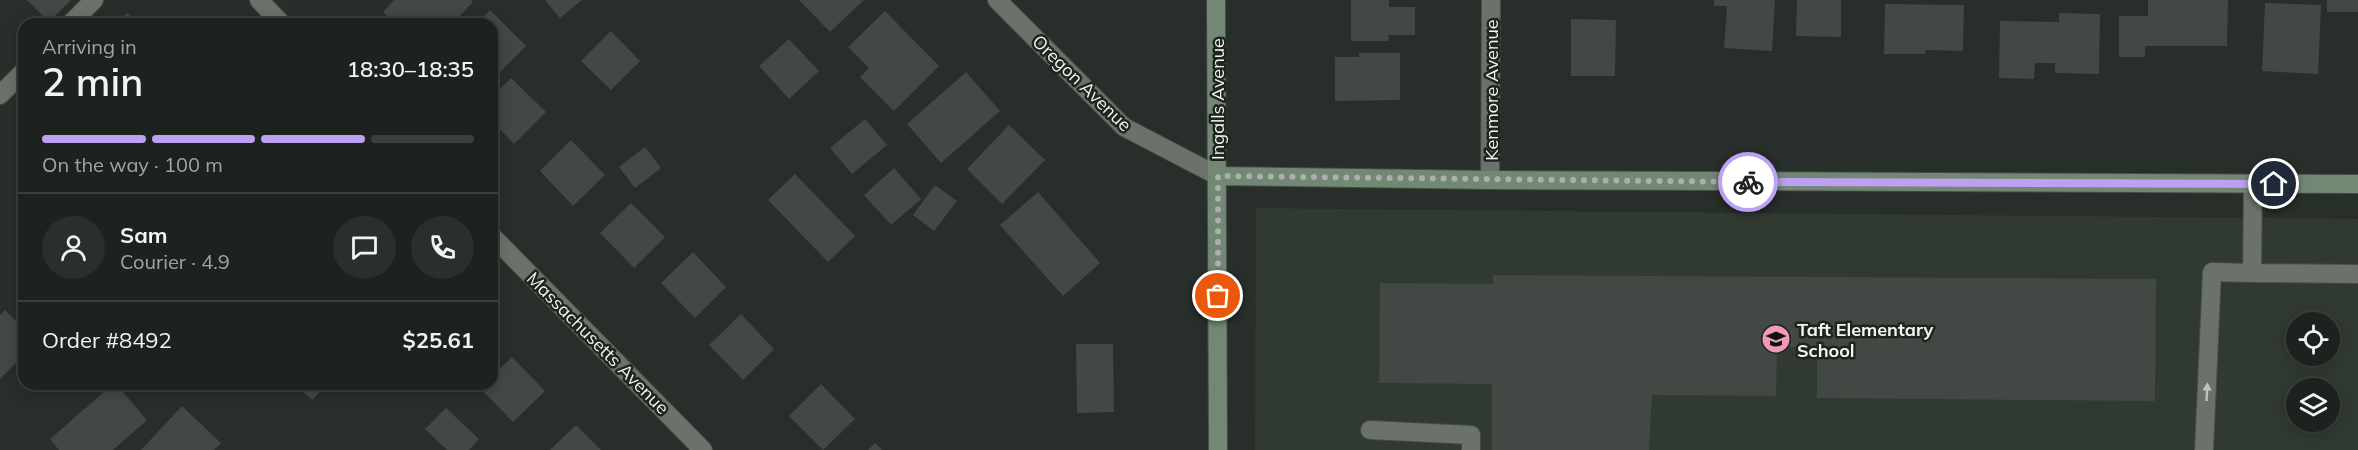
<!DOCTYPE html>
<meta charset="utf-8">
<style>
body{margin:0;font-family:Mulish,sans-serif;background:#2b2f2c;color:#f1f3f6;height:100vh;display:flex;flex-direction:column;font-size:22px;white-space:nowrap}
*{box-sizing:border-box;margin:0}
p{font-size:20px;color:#a1a4a4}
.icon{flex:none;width:33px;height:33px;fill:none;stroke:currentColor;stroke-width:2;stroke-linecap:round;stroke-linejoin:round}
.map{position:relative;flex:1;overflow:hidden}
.panel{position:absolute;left:18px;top:18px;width:480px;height:372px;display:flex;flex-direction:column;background:#1e221f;border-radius:18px;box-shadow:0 3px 15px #0003,0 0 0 2px #3c3f3d}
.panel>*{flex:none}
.fabs{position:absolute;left:2286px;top:312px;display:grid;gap:12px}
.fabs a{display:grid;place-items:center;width:54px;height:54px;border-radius:50%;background:#1e221f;box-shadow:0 3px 15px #0003,0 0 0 2px #3c3f3d;font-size:30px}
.pin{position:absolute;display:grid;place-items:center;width:51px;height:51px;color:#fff;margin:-26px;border:3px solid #fff;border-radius:50%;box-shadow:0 2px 6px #0007}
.courier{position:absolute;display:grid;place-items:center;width:60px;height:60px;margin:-30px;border:4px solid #bca0f2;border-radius:50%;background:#fff;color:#222;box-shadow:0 2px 8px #0007}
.overview em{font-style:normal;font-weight:600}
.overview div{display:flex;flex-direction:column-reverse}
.overview{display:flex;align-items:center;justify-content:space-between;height:102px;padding:0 24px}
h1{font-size:39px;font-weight:600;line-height:45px}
.bar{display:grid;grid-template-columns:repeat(4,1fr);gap:9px 6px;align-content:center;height:72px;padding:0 24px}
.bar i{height:8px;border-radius:4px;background:#3c3f3d}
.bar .on{background:#bca0f2}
.bar p{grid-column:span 4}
.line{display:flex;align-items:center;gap:15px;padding:0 24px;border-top:2px solid #3c3f3d}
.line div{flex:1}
.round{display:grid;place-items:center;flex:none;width:63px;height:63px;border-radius:32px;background:#2b2f2c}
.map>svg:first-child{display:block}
</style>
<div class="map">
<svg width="2358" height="450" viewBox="0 0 2358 450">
<rect width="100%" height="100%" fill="#282e29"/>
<path fill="#303a31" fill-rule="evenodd" d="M1256 208 2358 219V450H1255ZM2296 322H2330V356H2296ZM2296 388H2330V422H2296Z"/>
<path fill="#424843" d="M27 0H71L49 22Z
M394 0H471L473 2 452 24H396L383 12Z
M545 0H582L560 18Z
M799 0H864L830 32Z
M1351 0H1389V7H1415V35H1388L1389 41H1351Z
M1714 0H1775L1772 51 1724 48 1727 6H1714Z
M1797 0H1841V37L1796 36Z
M2148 0H2228L2227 46H2145V57H2119V16H2148Z
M2327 0H2358V12H2327Z
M2265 3 2321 5 2318 74 2262 71Z
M1885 4 1964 5 1963 51 1926 50 1925 54H1884Z
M490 10 526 46 492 80V24H476Z
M885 11 939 66 894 111 860 77 869 68 848 47Z
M128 13 136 24H111Z
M2059 13 2100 14 2099 74 2055 73V63H2035L2034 79 1999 78 2000 21 2059 22Z
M1571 19 1616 20 1615 76H1571Z
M611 31 640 61 611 90 581 61Z
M789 39 819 71 789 99 759 66Z
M1359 53H1400V100L1335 101V57H1359Z
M966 72 1000 111 941 163 907 124Z
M511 78 546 112 514 144 492 121V97Z
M865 119 887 145 852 174 830 148Z
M1009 125 1045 160 1002 204 967 169Z
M571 140 605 175 573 206 540 171Z
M645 147 661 168 635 188 619 167Z
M894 168 921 199 891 225 864 195Z
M795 174 855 236 828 262 768 200Z
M935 185 957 201 934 231 913 215Z
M1038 192 1100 263 1063 296 1000 225Z
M631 203 665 237 634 268 600 233Z
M693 252 726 287 695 318 661 283Z
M1493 275 2156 279 2155 401 1817 398V349L1777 346 1776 396 1652 395 1649 450H1492V384L1379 383 1380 283 1493 284Z
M5 310 24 329V355L0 379V315Z
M741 314 774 349 743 380 709 345Z
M1076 344H1113L1114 412 1077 413Z
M512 357 545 391 513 422 480 388 484 384H492V376Z
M113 384H116L147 420 113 450H59L50 439Z
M295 384H328L312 400Z
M821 384 855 419 823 450 789 416Z
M182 406 221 443 214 450H141Z
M446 408 479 439 469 450H447L425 429Z
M576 425 601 450H550Z
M875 443 882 450H868Z"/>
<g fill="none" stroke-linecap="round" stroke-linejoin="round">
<g stroke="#474c48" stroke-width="20">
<path id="lane" d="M70 24 94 0
M0 95 24 71
M2253 184 2252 273 2358 274
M1370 430 1471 435V450
M2204 450 2212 272 2252 273"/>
</g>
<g stroke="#474c48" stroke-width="20">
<path id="street" d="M259 0 282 24
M997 0 1124 127 1218 176
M1490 180 1491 0
M492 236 703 450"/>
</g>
<g stroke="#474c48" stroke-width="20">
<path id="secondary" d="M1216 0 1218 450
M1218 176 1490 180 2358 184"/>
</g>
<use href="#lane" stroke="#6b716b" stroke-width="18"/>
<use href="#street" stroke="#6b716b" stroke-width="18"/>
<use href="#secondary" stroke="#728875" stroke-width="18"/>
</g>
<defs><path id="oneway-solid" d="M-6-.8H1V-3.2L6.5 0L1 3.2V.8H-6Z" transform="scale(1.5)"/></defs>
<use fill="#bcc1bd" href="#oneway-solid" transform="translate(2207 392) rotate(-87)"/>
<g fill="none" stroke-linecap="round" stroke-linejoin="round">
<path stroke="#abb0ac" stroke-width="6" stroke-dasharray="0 10.8" d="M1218 296V176L1748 182"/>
<path stroke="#bca0f2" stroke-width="8" d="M1748 182 2274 184"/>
</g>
<defs>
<g id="school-disc" transform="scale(1.5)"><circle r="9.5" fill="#f09ab6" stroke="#1f241f"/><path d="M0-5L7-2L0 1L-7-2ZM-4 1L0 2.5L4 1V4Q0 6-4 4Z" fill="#111"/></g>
</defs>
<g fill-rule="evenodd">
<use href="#school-disc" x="1776" y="339"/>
</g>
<g text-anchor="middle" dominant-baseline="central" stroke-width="5" stroke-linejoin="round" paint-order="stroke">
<g font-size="18" fill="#f2f6f3" stroke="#1f241f">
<text transform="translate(1082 83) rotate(44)">Oregon Avenue</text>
<text transform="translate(1491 90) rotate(-90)">Kenmore Avenue</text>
<text transform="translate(1217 99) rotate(-90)">Ingalls Avenue</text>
<text transform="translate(598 343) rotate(45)">Massachusetts Avenue</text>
</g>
<g font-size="18" font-weight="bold" fill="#f2f6f3" stroke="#1f241f" text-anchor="start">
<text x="1797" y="329">Taft Elementary<tspan x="1797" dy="21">School</tspan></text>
</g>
</g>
</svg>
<div class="fabs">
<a><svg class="icon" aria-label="locate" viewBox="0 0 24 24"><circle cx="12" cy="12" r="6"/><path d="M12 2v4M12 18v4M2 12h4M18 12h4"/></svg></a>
<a><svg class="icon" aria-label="layers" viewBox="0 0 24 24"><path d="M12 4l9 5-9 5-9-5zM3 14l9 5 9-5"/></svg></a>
</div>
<div class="pin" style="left:1218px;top:296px;background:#ea580c"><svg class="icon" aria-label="bag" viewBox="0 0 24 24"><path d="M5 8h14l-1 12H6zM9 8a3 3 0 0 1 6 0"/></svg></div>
<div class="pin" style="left:2274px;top:184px;background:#1f2937"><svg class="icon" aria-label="home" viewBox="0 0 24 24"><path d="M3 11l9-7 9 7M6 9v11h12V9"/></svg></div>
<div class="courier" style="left:1748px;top:182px"><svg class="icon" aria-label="bike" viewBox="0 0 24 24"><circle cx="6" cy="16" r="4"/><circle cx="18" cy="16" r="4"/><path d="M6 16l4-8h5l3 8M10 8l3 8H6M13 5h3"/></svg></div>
<section class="panel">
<div class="overview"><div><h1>2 min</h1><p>Arriving in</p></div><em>18:30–18:35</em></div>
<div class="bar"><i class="on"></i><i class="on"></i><i class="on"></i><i></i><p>On the way · 100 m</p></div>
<div class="line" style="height:108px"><a class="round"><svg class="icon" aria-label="person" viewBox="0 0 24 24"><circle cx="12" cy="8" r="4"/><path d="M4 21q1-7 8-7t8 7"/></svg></a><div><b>Sam</b><p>Courier · 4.9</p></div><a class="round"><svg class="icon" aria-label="chat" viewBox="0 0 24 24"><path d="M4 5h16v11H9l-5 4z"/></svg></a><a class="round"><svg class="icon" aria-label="phone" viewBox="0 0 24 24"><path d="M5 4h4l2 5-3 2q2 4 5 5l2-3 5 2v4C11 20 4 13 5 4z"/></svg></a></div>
<div class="line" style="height:78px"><div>Order #8492</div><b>$25.61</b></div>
</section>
</div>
